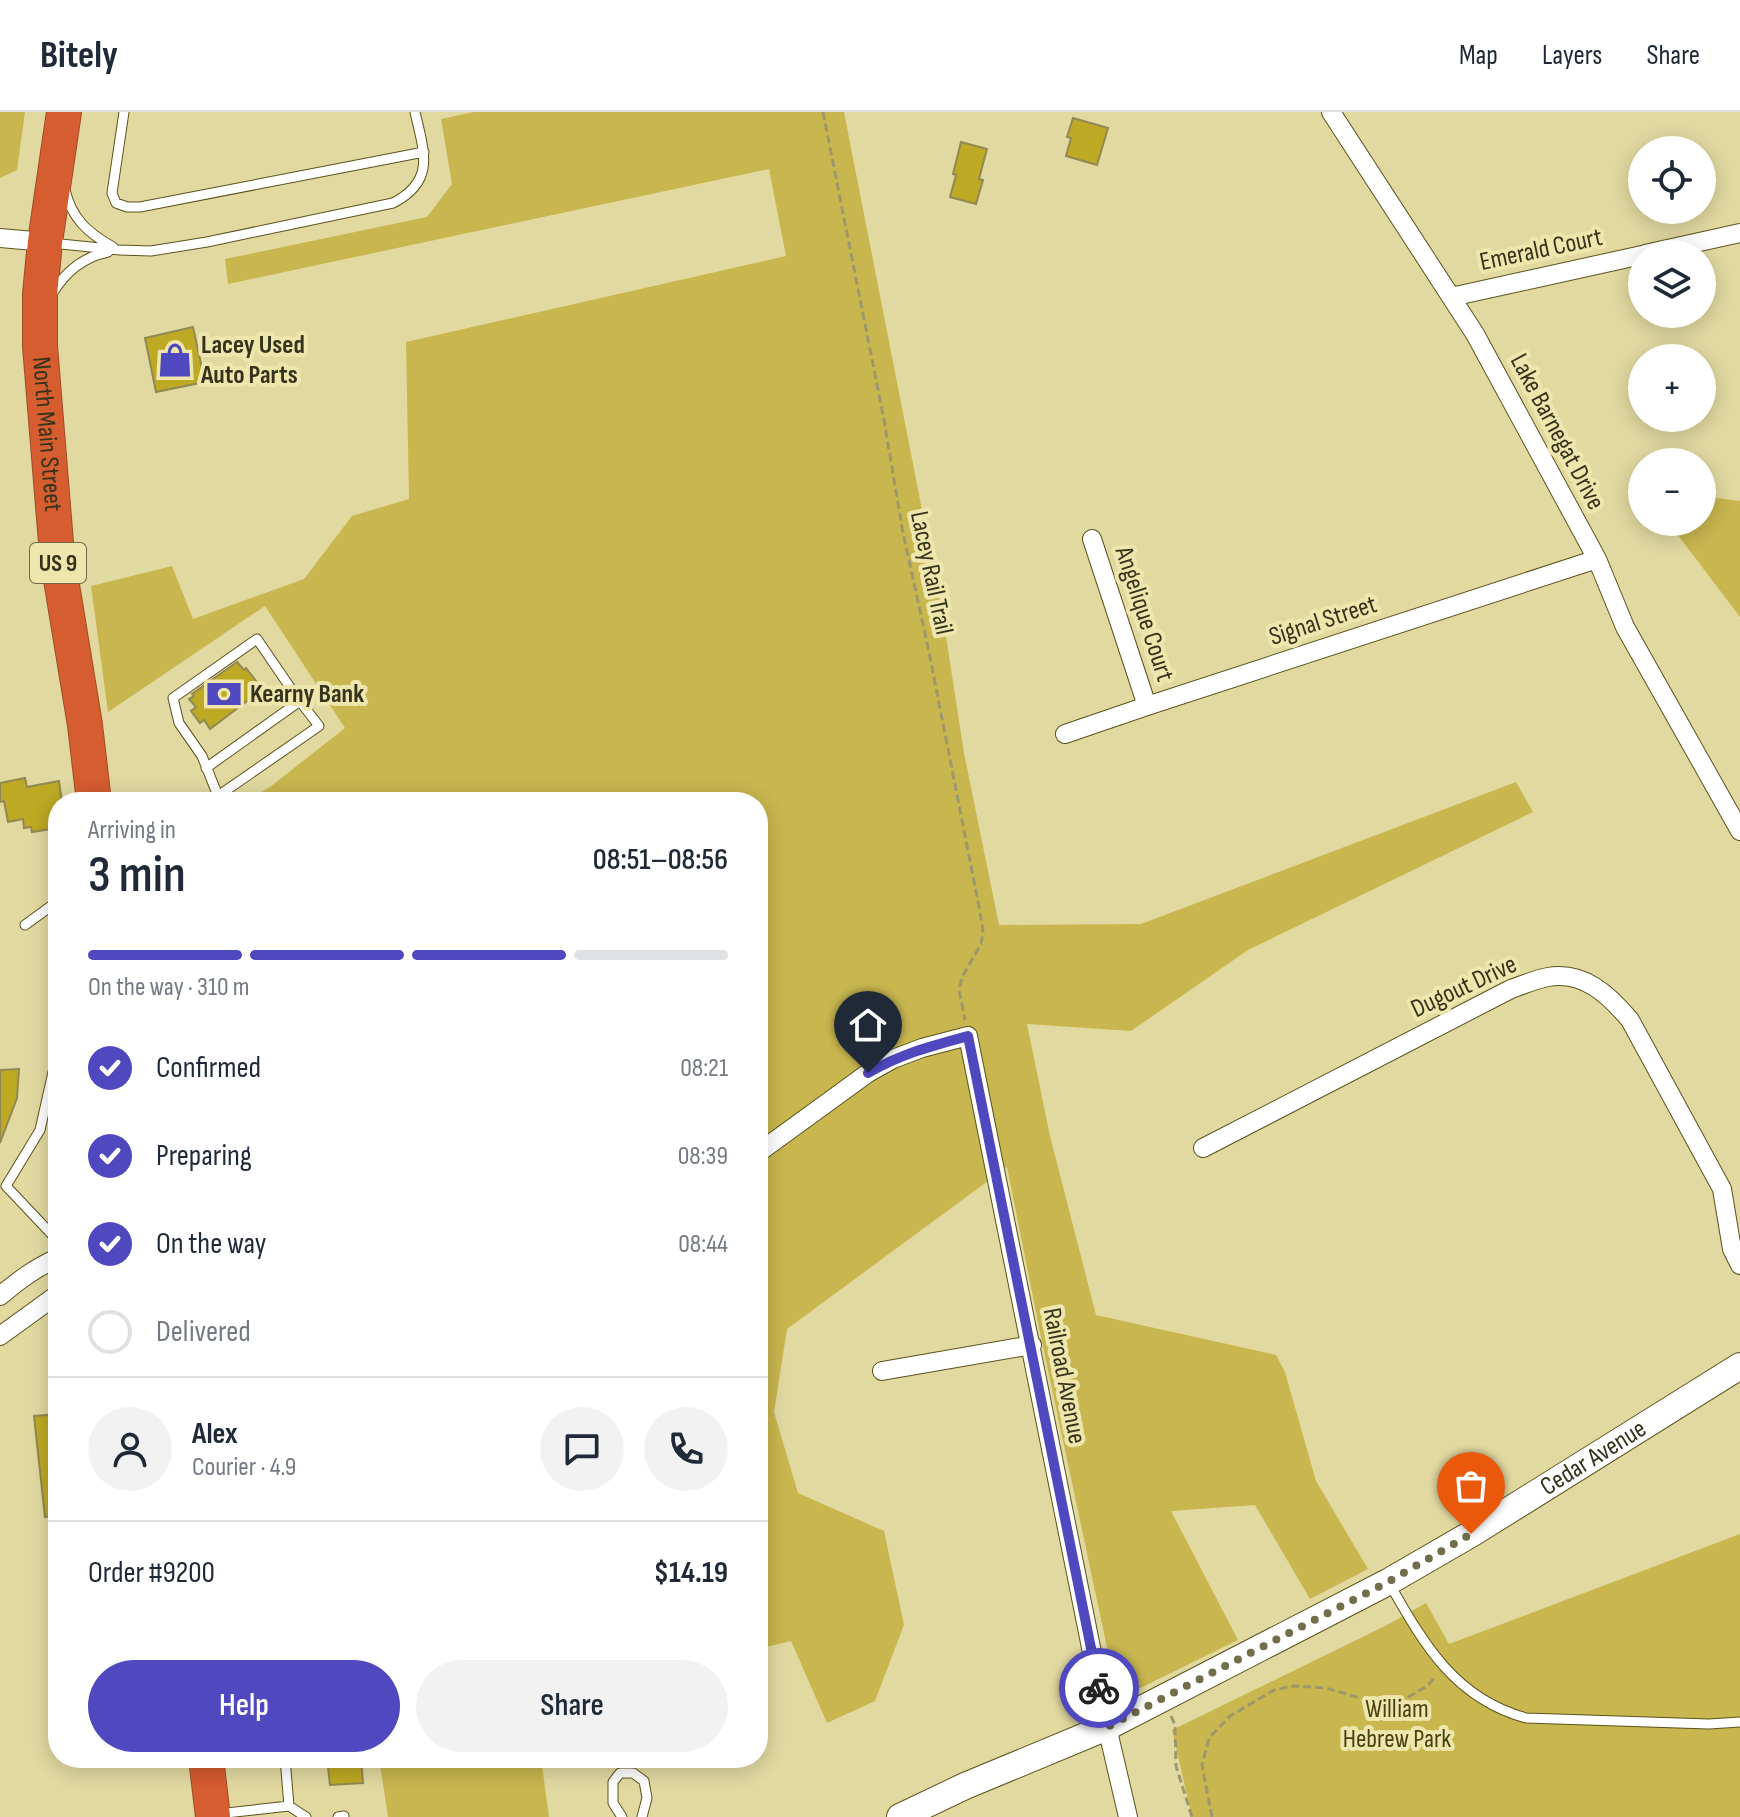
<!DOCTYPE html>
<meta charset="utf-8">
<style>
body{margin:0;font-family:"Sofia Sans Condensed",sans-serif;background:#f2f2f3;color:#1f2937;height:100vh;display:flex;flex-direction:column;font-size:30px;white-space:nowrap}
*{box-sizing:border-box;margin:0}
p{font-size:26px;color:#747a83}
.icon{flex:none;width:44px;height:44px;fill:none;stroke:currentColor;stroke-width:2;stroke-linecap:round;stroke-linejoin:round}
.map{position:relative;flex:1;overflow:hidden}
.side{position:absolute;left:48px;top:680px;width:720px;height:976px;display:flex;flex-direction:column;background:#fff;border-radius:32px;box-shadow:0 4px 20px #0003}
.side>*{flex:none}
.tools{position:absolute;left:1628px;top:24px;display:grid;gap:16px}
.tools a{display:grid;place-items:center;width:88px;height:88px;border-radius:50%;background:#fff;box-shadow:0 4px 20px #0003;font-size:40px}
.pin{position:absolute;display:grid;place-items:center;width:68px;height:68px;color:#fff;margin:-82px -34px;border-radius:50% 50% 50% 0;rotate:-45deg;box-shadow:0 0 8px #0007}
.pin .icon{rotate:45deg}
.courier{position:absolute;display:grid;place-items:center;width:80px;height:80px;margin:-40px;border:6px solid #5048bf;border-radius:50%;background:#fff;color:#222;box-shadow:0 2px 10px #0007}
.overview em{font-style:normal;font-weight:600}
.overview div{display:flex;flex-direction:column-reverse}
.overview{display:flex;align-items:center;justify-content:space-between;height:136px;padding:0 40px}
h1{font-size:52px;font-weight:600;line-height:60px}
.bar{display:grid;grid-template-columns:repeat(4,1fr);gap:12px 8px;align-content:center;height:96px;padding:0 40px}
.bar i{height:10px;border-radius:6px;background:#e0e1e3}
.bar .on{background:#5048bf}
.bar p{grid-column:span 4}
.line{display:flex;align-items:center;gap:20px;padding:0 40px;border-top:2px solid #e0e1e3}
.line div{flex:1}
.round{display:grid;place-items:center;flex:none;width:84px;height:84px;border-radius:42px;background:#f2f2f3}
ol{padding:0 40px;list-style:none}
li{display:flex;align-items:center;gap:24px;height:88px}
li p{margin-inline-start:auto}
li .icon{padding:8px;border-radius:50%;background:#5048bf;color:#fff;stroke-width:4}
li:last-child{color:#747a83}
li i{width:44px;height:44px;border:4px solid #e0e1e3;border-radius:50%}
.primary-button{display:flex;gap:16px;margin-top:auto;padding:16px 40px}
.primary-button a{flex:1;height:92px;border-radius:48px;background:#5048bf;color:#fff;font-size:32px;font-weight:600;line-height:92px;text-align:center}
.primary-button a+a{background:#f2f2f3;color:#1f2937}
header{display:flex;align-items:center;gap:48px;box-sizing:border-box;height:112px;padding:0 40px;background:#fff;border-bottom:2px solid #e0e1e3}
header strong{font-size:38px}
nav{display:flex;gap:44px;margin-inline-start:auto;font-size:28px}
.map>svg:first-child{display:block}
</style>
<header>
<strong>Bitely</strong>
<nav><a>Map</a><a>Layers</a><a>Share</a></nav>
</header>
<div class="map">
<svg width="1740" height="1705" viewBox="0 0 1740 1705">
<rect width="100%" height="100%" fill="#e2d9a1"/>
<path fill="#c8b74f" d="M0 0H25L17 58 0 66Z
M474 0H844L943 505 964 641 999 813 1141 812 1516 670 1533 700 1248 838 1131 919 1027 912 1050 1024 1096 1203 1276 1243 1285 1260 1316 1369 1368 1457 1310 1487 1255 1393 1171 1399 1238 1528 1118 1587 1042 1230 1007 1055 787 1217 774 1300 798 1381 884 1419 904 1513 875 1589 827 1611 791 1529 758 1537V690H245L270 675 345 616 265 494 108 600 91 474 172 454 193 507 304 467 352 404 409 387 406 230 786 144 769 57 228 172 225 147 427 105 452 72 441 7Z
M1702 384 1740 389V505L1668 410H1702Z
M1740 1422V1705H1192L1172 1618 1387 1513 1426 1491 1449 1532Z
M379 1646H541L549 1705H388Z"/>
<path fill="#bda923" stroke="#918853" stroke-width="2" d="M1073 6 1108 16 1097 53 1066 44 1071 26 1067 25Z
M961 30 987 37 979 67 983 68 976 92 950 85 956 63 953 62Z
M193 215 205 270 156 280 145 226Z
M237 550 244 558 246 556 256 569 252 572 259 580 210 617 204 608 200 611 191 599 196 595 189 587 194 584 192 582Z
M25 666 27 675 59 669 62 690H58V716L32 720 31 715 24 716 23 707 8 710 4 689 0 690V671Z
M19 957 17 986 0 1031V958Z
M58 1302V1403L45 1405 34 1304Z
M327 1646H361L363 1671 330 1673Z"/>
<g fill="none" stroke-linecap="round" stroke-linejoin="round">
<g stroke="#5a521c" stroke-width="11">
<path id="lane" d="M124 0 112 81 116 91 127 95H140L424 40
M65 78C72 107 88 121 113 135
M51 131 120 138 151 139 207 130 393 91C436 69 424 40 415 0
M52 182C65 160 83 145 108 140
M206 656 300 589
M196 690 218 684 319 614 296 584 257 527 173 586 179 611 202 644 218 684
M25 813 58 789
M58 951H55L40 1018 6 1074 58 1129
M1389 1471C1424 1532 1454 1586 1526 1606L1709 1612 1740 1610
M285 1646 289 1694
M217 1702 289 1694 306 1705
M338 1705 344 1704
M622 1705 613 1691V1670L620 1661H633L644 1669 647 1686 642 1705"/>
</g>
<g stroke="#5a521c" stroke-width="20">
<path id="street" d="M1331 0 1475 222 1597 447 1625 515 1740 719
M0 126 45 130
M1645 142 1740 121
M1451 185 1642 143
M1092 427 1147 594
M1065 622 1147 594 1597 447
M1203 1036 1511 877C1523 873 1536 867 1548 865 1584 859 1609 883 1630 908L1722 1077 1732 1137 1740 1153
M758 1041 868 961 893 947 922 936 968 924 1107 1615 1128 1705
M0 1184C18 1169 36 1155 58 1146
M0 1224 58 1182
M882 1259 1032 1233"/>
</g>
<g stroke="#5a521c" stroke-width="28">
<g id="secondary">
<path id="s1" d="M900 1705 965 1674 1107 1615 1388 1470 1471 1422 1740 1254"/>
</g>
</g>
<g stroke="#9d4e28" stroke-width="36">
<g id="highway">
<path id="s2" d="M64 0 45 130 40 182V234L57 443 85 613 94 690"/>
<path d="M206 1646 213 1705"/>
</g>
</g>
<path stroke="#9d976c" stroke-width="3" stroke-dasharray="8 4" stroke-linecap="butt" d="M823 0 884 308 903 421 928 535 980 800 983 819 981 832 962 865 959 878 965 908
M1171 1604 1175 1613 1176 1654 1192 1705
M1212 1705 1202 1653 1209 1626 1230 1604 1274 1578 1294 1574 1326 1576 1374 1590H1400L1427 1574 1435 1565"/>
<use href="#lane" stroke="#fff" stroke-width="9"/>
<use href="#street" stroke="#fff" stroke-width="18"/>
<use href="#secondary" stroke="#fff" stroke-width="26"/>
<use href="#highway" stroke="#d55d2f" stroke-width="34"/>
</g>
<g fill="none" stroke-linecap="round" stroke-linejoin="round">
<path stroke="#726d4b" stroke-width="8" stroke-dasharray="0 14.4" d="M1099 1576 1107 1615 1388 1470 1471 1422"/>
<path stroke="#5048bf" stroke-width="10" d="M868 961C901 942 931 934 968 924L1099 1576"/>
</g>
<defs>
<g id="shop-bare" transform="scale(2.76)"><path d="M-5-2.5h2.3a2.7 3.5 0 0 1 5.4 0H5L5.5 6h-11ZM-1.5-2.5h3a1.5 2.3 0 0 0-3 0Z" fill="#5048bf" stroke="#efe6ae" stroke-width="2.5" paint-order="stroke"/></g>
<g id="bank-bare" transform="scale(2.76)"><path d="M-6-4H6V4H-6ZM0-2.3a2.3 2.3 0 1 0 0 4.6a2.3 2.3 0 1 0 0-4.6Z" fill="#5048bf" stroke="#efe6ae" stroke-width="2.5" paint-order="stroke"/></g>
</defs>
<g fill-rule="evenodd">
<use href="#shop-bare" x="175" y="248"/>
<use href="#bank-bare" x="224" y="582"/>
</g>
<g text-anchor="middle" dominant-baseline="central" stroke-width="8" stroke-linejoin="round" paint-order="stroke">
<rect fill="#efe6ae" stroke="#6e6948" stroke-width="2" x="30" y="431" width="56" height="40" rx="6"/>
<g font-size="24" font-weight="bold" fill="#36331c">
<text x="58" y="451">US 9</text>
</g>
<g font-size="26" fill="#36331c" stroke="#efe6ae">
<text transform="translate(1541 138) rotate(-12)">Emerald Court</text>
<text transform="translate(1557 320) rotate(62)">Lake Barnegat Drive</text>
<text stroke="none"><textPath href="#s2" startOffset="324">North Main Street</textPath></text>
<text transform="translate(931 461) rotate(78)">Lacey Rail Trail</text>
<text transform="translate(1144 502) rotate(72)">Angelique Court</text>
<text transform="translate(1323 509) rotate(-18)">Signal Street</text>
<text transform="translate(1464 875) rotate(-25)">Dugout Drive</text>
<text transform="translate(1064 1264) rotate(79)">Railroad Avenue</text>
<text stroke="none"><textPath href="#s1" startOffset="782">Cedar Avenue</textPath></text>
</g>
<g font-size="26" font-weight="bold" fill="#36331c" stroke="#efe6ae" text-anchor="start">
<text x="201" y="233">Lacey Used<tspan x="201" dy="30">Auto Parts</tspan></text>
<text x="250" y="582">Kearny Bank</text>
</g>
<g font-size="26" fill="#49410d" stroke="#efe6ae">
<text x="1397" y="1597">William<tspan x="1397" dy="30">Hebrew Park</tspan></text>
</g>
</g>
</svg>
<div class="tools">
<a><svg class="icon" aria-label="locate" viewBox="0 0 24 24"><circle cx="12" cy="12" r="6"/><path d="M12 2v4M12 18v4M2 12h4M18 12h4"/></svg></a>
<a><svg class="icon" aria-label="layers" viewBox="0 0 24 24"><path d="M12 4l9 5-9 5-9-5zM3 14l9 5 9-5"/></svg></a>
<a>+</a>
<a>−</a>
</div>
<div class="pin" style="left:1471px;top:1422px;background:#ea580c"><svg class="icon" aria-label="bag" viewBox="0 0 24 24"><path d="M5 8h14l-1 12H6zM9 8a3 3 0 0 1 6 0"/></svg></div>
<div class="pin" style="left:868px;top:961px;background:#1f2937"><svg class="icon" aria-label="home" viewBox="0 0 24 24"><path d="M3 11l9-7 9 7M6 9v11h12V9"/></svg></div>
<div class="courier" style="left:1099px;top:1576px"><svg class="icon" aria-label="bike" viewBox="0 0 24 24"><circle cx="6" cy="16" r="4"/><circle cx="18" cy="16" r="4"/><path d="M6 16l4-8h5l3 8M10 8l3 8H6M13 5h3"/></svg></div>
<section class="side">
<div class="overview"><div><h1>3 min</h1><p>Arriving in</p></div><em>08:51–08:56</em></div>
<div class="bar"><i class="on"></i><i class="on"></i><i class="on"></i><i></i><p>On the way · 310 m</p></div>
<ol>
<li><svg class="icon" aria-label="check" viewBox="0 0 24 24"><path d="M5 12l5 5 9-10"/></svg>Confirmed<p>08:21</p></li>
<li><svg class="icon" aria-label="check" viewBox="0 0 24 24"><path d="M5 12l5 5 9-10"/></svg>Preparing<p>08:39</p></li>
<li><svg class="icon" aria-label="check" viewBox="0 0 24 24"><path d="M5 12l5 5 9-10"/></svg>On the way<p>08:44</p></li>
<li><i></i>Delivered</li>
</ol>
<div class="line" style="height:144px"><a class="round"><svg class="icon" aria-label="person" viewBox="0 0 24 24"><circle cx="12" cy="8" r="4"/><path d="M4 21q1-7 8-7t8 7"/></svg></a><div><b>Alex</b><p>Courier · 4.9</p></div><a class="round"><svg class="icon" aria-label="chat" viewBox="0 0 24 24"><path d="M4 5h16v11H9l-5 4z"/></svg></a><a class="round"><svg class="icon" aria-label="phone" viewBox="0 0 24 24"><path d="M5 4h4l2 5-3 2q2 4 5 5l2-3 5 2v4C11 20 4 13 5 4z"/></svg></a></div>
<div class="line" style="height:104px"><div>Order #9200</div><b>$14.19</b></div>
<div class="primary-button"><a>Help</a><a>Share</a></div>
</section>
</div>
